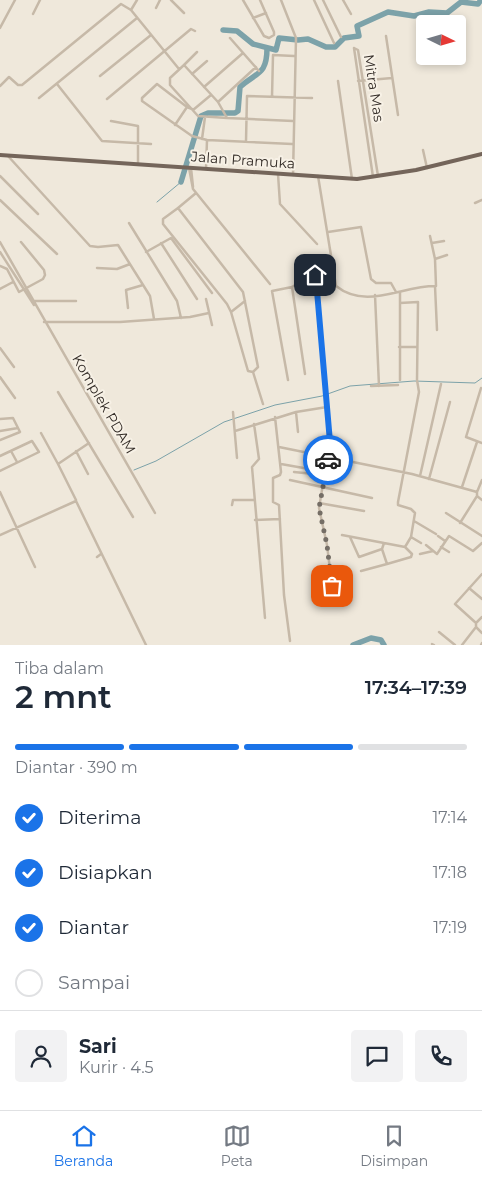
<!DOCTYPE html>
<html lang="id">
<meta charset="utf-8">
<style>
body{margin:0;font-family:Montserrat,sans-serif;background:#f2f2f3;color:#1f2937;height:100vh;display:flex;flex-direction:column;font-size:19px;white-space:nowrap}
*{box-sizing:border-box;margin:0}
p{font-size:16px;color:#747a83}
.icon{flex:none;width:28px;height:28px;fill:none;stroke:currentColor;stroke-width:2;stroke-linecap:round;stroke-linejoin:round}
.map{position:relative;height:645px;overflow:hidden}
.side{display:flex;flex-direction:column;background:#fff;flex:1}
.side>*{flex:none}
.needle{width:32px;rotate:95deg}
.tools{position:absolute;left:416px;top:15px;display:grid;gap:10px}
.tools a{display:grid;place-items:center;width:50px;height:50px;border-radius:5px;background:#fff;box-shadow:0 2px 8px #0003;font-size:25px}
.pin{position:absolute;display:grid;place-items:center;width:42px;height:42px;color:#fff;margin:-21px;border-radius:10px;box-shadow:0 2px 8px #0006}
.courier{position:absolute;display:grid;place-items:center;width:50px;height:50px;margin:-25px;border:4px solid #1a73e8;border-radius:50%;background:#fff;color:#222;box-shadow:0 1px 6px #0007}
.head em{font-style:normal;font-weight:600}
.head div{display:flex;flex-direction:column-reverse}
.head{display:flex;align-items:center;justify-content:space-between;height:85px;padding:0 15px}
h1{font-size:32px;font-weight:600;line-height:38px}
.bar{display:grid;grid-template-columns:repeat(4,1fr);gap:8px 5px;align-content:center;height:60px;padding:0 15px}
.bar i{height:6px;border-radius:4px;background:#e0e1e3}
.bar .on{background:#1a73e8}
.bar p{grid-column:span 4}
.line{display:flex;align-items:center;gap:12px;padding:0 15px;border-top:1px solid #e0e1e3}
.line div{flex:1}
.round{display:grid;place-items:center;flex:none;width:52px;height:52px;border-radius:5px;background:#f2f2f3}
ol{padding:0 15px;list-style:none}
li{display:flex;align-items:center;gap:15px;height:55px}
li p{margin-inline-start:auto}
li .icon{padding:5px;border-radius:50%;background:#1a73e8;color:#fff;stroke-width:4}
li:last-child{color:#747a83}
li i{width:28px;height:28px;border:2px solid #e0e1e3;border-radius:50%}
.tab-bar{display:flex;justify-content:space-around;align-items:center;height:70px;border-top:1px solid #e0e1e3;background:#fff;font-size:14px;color:#747a83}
.tab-bar a{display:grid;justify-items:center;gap:2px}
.tab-bar .on{color:#1a73e8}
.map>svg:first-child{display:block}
</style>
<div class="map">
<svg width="482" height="645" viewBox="0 0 482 645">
<rect width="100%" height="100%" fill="#efe8db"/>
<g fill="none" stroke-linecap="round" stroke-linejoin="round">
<path stroke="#7ca2a9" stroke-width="1" d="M157 202 181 182
M134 470 156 461 224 422 275 405 322 396 350 386 414 381 475 383 482 378"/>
<path stroke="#7ca2a9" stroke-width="5.5" d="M223 30 237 31 253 44 276 50 279 38 298 40 308 39 326 47H335L344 38 359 36 357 26 388 12 414 16 429 12 447 13 461 2 478 4 481 0
M181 182 201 116 208 113H235L238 111 240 87C256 72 267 76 267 48
M353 645 371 638 381 640 384 645"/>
<path stroke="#c6b9a8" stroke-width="2.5" d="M171 0 184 13
M243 0 264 36 269 38 274 35V32L260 0
M281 0 296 38 293 175
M314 0 334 43
M323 0 341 37
M343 0 351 14
M156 8 160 0
M131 10 137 0
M33 14 40 0
M253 18 266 13
M0 28 15 0
M386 36 398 115
M230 38 259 71
M354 48 358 50 378 176
M354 48 373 177
M184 65 218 102 227 118 198 116 170 85V78Z
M184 65 197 52
M192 74 207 61
M100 76 151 35
M338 81 352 179
M358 81 392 78
M57 84 102 141 151 144
M0 86 9 77 18 85H22L121 4 131 10 179 69
M204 87 243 53
M272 97 273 55 294 56
M39 98 137 18
M107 99 191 29 195 31
M218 102 256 67
M192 109 187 107 157 84 142 98V101L192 136 207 140 292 144
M193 110 211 95
M227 118 293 121
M111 121 138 126V164
M175 125 187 107
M202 139 205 117
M246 141 247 96 312 98
M423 150 427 168
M8 156 90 246 98 247 118 245 150 296 154 319
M189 168 193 189 270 284
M191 168 193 187
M206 169 207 140
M278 174 280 204 317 244
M0 176 38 214
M318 176 336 286C366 310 401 286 435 286L437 330
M196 193 178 208 243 292 258 367 253 372 263 404
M0 200 57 254
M475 203 482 200
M178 208 163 219V224L227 304 231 312 248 371 253 372
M129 223 177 301 181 318
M328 232 361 227 371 279 376 283H391L396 292
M430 236 435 259 436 286
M0 242 155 513
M161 243 197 299
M432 243 444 241
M0 252 34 305
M146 252 171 238 212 293
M435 259 447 255
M0 266 7 269 19 292 43 279 45 275 44 270 21 242
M97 268 117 269 130 264
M292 287 305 374
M0 289 13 282
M375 295 379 386
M206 299 212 325
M34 301H76
M128 308 126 290 143 285
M231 312 245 301
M44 322H120L190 317 209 313
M399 347H417
M0 348 14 367
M0 377 15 398
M288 380 272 291 292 287 310 276H318
M400 380V292
M371 386 398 385
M481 388 466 437 482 443
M58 392 133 517
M233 412 237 458
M296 412 298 432
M275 417 281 472 280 475 273 478V502L279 505 284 595 290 641
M0 419 13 418 20 432 0 440
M254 424 259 459 252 467 265 618
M0 431 18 428
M235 431 296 412 327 407
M41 433 58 464
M279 447 412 474 477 492V496L482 500
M11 451 17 462
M76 451 88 474
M0 456 32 441 39 452 0 471
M281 464 326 472
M294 472 314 474 325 478
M420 476 441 384
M429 479 450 402
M290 480 372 498
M462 487 477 442
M0 492 35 567
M477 492 482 480
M76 500 58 464 89 443
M319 503 364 511
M232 505 233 500H254
M446 513 482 536
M255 520 280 519
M414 521 436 534
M460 523 477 496
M0 535 76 501 146 645
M342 535 405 547 411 537 415 513 411 509 398 505V502L419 392 417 380 418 302 400 303
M438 536 445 541
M350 537 359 557 382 549 384 543
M411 537 421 543
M426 545 437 554 449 536 473 551 482 543
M441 547 449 552
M420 554 433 551
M97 557 101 554
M387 564 411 557 412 554 405 547
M361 571 387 564 382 549
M482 574 455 604 476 623V627L482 633
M469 588 482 599
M322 593 329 592 332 586 327 545 319 508 330 442 316 279 318 276 333 274
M476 623 482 617
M439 632 455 645
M432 644 434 645
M462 645 476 627
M481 645 482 643"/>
<path stroke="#74655a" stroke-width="4" d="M0 155 357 179 416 170 482 154"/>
</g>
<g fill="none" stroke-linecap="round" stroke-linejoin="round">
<path stroke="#756e66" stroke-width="5" stroke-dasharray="0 9" d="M328 460 319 508 327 545 332 586"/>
<path stroke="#1a73e8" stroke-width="6" d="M315 275 318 276 317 291 330 442 328 460"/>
</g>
<g text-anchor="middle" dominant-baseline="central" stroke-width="4" stroke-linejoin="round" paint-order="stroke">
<g font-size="14" fill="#332c27" stroke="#f7f1e6">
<text transform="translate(374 88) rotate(81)">Mitra Mas</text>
<text transform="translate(243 160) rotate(4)">Jalan Pramuka</text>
<text transform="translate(104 404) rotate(60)">Komplek PDAM</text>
</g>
</g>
</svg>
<div class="tools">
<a><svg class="needle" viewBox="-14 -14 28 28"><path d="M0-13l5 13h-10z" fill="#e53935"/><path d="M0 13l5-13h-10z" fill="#747a83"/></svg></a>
</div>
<div class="pin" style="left:332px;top:586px;background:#ea580c"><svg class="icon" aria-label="bag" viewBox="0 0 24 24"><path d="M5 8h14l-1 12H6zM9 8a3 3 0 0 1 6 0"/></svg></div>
<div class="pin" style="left:315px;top:275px;background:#1f2937"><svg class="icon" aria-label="home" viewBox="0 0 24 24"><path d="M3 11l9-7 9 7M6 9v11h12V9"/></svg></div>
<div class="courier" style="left:328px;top:460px"><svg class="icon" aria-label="car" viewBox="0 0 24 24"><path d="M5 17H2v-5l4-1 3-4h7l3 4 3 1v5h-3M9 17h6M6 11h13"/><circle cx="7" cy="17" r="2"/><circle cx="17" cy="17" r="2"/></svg></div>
</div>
<section class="side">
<div class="head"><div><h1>2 mnt</h1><p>Tiba dalam</p></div><em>17:34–17:39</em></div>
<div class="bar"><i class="on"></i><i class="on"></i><i class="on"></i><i></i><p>Diantar · 390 m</p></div>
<ol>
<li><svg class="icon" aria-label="check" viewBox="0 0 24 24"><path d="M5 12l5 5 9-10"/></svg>Diterima<p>17:14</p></li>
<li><svg class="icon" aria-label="check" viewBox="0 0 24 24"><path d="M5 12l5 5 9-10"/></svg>Disiapkan<p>17:18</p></li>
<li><svg class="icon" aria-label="check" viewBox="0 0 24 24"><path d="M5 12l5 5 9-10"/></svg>Diantar<p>17:19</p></li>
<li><i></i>Sampai</li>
</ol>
<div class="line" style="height:90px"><a class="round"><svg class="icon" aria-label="person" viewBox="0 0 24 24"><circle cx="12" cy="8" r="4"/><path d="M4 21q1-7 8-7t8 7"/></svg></a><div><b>Sari</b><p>Kurir · 4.5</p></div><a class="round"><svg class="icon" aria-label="chat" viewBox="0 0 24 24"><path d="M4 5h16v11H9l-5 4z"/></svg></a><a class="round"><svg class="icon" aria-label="phone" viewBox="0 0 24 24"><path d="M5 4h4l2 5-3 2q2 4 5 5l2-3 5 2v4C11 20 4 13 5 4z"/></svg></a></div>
</section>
<nav class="tab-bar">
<a class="on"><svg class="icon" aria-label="home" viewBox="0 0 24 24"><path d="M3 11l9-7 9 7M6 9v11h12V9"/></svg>Beranda</a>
<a><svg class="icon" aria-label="map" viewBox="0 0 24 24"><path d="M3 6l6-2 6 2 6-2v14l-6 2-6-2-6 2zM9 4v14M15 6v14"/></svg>Peta</a>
<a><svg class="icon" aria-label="saved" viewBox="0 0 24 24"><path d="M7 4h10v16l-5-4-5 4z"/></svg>Disimpan</a>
</nav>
